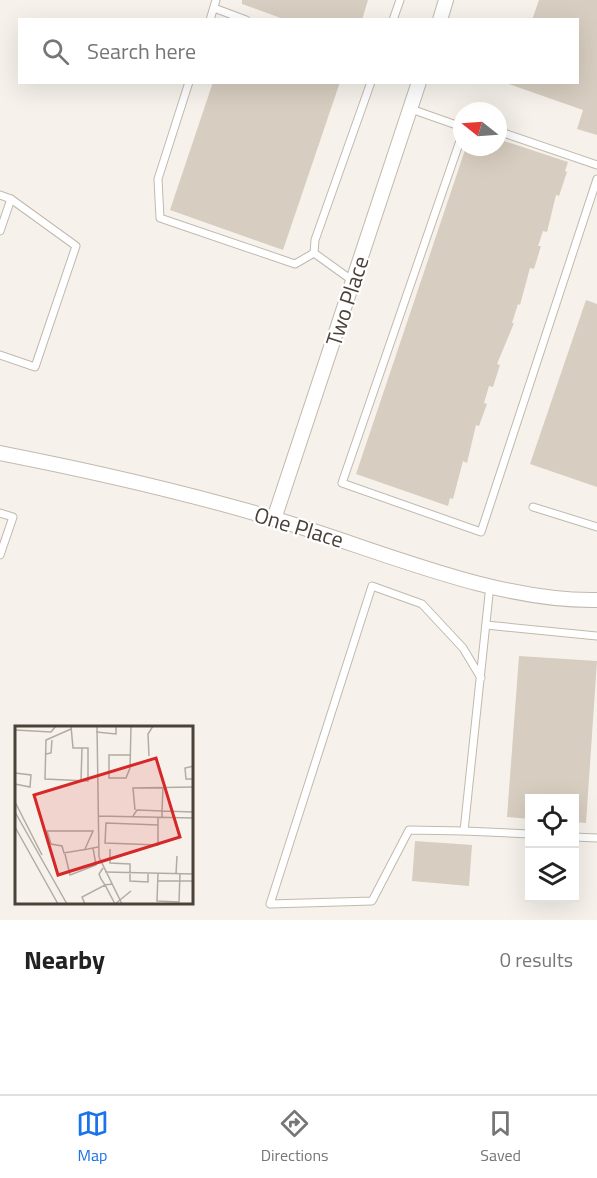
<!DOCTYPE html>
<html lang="en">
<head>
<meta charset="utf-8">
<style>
	:root { --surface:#fff; --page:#f6f6f6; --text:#222; --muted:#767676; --line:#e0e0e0; --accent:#1a73e8 }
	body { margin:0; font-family:"Titillium Web",sans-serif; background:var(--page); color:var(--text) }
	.controls { position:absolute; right:18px; bottom:18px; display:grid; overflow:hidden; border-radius:0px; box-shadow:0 6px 24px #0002 }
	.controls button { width:54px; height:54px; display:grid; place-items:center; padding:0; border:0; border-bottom:2px solid var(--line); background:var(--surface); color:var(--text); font:30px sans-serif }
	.compass { position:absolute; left:453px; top:102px; width:54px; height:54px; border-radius:50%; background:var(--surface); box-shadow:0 6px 24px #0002; rotate:287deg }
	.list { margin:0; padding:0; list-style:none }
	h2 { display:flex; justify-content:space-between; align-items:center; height:78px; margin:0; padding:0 24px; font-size:26px }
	h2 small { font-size:20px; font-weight:400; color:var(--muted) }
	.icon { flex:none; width:33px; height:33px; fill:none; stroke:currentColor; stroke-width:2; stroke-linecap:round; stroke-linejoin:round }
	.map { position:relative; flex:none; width:597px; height:920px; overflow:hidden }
	.search { position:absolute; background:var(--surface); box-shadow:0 6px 24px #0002; left:18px; right:18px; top:18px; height:66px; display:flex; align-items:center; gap:15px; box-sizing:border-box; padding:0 21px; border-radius:0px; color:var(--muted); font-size:22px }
	.sheet { height:174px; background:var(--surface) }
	nav { display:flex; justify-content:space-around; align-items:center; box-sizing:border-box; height:84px; border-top:2px solid var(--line); background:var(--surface); font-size:16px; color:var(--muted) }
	nav a { display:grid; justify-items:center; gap:3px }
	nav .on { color:var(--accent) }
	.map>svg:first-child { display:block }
</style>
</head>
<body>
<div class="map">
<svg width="597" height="920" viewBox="0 0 597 920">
	<rect width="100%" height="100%" fill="#f6f2eb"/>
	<g fill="#d7cdc0">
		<path d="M 242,0 L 368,0 L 362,20 L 286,20 L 242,4 Z"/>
		<path d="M 539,0 L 597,0 L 597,135 L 577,129 L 583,110 L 506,83 L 578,82 L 578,20 L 532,20 Z"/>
		<path d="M 213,82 L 340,82 L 283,250 L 170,210 Z"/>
		<path d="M 498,139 L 568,162 L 565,171 L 567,172 L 559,196 L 556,195 L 547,232 L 543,231 L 538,246 L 541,246 L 534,269 L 530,268 L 520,305 L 518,304 L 512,323 L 514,323 L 497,364 L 500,365 L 493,387 L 489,386 L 484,403 L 487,404 L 479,426 L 476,425 L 467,463 L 463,461 L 453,499 L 450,498 L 448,506 L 356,474 L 466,147 L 498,147 Z"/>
		<path d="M 586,300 L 597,304 L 597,487 L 530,464 Z"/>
		<path d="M 519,656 L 597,661 L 586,823 L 574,822 L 574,798 L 530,798 L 530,819 L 507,817 Z"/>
		<path d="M 415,841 L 472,845 L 469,886 L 412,881 Z"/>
	</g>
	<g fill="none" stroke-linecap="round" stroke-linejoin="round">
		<g stroke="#c1b9ad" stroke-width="9">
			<g id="service">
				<path d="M 214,8 L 246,20"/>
				<path d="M 210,20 L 216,0"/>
				<path d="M 393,20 L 400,0"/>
				<path d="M 189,82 L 158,179 L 160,218 L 295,264 L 314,253"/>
				<path d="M 411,109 L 462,127"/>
				<path d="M 498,131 L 597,165"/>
				<path d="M 462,135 L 342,483 L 481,532 L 597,179"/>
				<path d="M 0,195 L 11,199 L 76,246 L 35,367 L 0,355"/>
				<path d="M 0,231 L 11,199"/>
				<path d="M 353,281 L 314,253 L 315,240 L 371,82"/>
				<path d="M 533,507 L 597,527"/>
				<path d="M 0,513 L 13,517 L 0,555"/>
				<path d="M 486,625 L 597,636"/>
				<path d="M 481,678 L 463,648 L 422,604 L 372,586 L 270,904 L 372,901 L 409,830 L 464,831 L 490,585"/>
				<path d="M 464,831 L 530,834"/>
				<path d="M 574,837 L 597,838"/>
			</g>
		</g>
		<g stroke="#c1b9ad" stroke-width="16">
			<g id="minor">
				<path d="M 440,20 L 446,0"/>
				<path d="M 0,453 C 92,471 185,492 275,519 C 375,548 493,602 597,600"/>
				<path d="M 274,519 L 419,82"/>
			</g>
		</g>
		<use href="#service" stroke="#fff" stroke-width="7"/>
		<use href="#minor" stroke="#fff" stroke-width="14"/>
	</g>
	<g text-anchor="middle" stroke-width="4.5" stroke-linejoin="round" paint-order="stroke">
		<g font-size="22" fill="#4a4238" stroke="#fff">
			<text transform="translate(347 301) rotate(-72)" y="8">Two Place</text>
			<text transform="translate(299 527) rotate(17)" y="8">One Place</text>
		</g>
	</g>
	<g transform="translate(15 726)">
		<rect width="178" height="178" fill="#f6f2eb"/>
		<path fill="none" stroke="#b1aca3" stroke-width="1.5" d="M 82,0 L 84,131 L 107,178M 56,3 L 31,14 L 30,53 L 73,55 L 73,22 L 58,22 L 56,0M 0,4 L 36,6 L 41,0M 81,6 L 101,8 L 101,0M 31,28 L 36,27 L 37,14M 115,29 L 94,29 L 94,52 L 111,52 L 115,42 L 116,0M 134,30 L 133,8 L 138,0M 179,40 L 170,42 L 171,53 L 179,53M 0,47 L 16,49 L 15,61 L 0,58M 66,55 L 67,22M 0,76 L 27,129M 120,84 L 118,62 L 179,61M 0,86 L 52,178M 83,90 L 179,92M 118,90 L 122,84 L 147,85 L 148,61M 147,91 L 147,85 L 179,86M 143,99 L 143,119 L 90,117 L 91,97 L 143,99 L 143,91M 0,101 L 43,178M 70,123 L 78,105 L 32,105 L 36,118 L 47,120 L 49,127 L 73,123 L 83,121M 95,123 L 95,137 L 115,138 L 115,155 L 133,156 L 133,148M 50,128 L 55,149 L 81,139 L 78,122M 88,142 L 84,148 L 86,153 L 90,159 L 97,158M 90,146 L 179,148M 143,147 L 142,175 L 164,176 L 165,148M 161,148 L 162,130M 143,155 L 177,155M 70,178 L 67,171 L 90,159 L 100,178M 100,178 L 116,165"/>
		<path fill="#d62828" fill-opacity="0.15" stroke="#d62828" stroke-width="3" d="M 141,32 L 165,111 L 43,149 L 19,69 Z"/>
		<rect width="178" height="178" fill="none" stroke="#4a4238" stroke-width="3"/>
	</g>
</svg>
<div class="controls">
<button><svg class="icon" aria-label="locate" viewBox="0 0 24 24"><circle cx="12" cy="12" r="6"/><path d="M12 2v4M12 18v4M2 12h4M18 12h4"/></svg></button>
<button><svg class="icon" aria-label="layers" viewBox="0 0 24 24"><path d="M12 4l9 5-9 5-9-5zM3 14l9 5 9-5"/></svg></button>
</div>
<svg class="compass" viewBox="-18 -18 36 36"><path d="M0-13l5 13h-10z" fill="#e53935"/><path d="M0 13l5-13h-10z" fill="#767676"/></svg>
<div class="search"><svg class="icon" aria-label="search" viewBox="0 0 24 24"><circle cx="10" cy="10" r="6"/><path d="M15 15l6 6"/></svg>Search here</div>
</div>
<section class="sheet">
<h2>Nearby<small>0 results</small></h2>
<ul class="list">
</ul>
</section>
<nav>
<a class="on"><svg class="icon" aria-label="map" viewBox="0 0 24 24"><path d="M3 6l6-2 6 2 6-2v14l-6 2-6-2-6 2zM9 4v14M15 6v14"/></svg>Map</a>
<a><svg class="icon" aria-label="directions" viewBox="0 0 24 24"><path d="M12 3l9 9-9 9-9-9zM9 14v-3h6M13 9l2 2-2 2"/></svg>Directions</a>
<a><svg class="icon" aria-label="saved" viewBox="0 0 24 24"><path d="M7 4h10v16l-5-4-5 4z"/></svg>Saved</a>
</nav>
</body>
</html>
